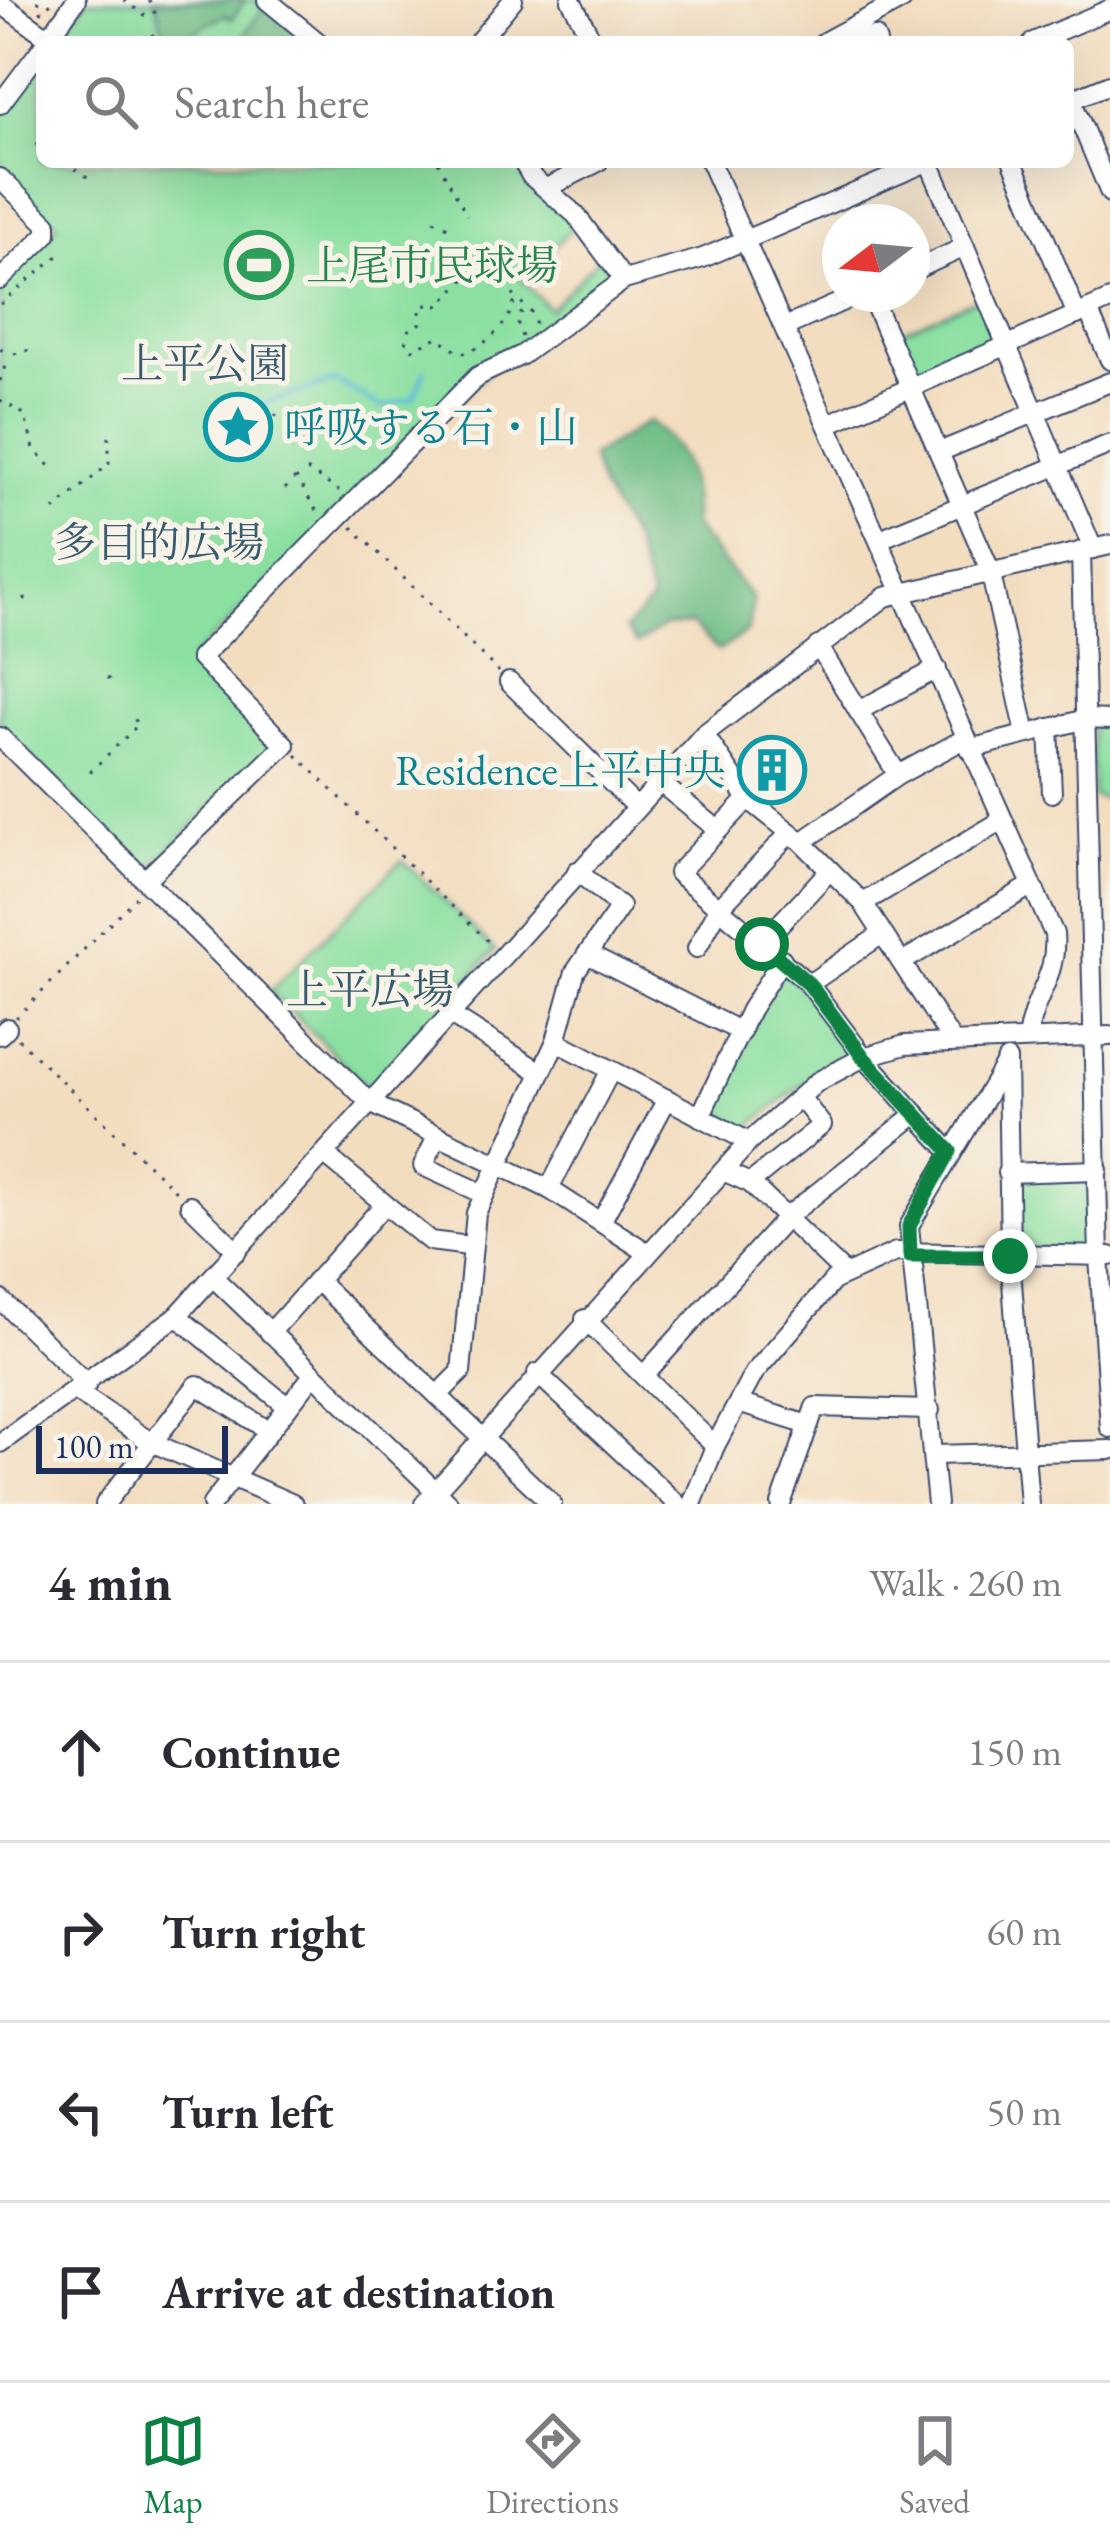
<!DOCTYPE html>
<html lang="en">
<head>
<meta charset="utf-8">
<style>
	:root { --surface:#fff; --page:#f2f2f3; --text:#2b2b33; --muted:#7c7c81; --line:#e1e1e2; --accent:#0b8043 }
	body { margin:0; font-family:"EB Garamond","Noto Serif JP",serif; background:var(--page); color:var(--text) }
	.compass { position:absolute; left:822px; top:204px; width:108px; height:108px; border-radius:50%; background:var(--surface); box-shadow:0 12px 48px #0002; rotate:254deg }
	.scale { position:absolute; left:36px; bottom:30px; width:192px; box-sizing:border-box; padding-left:12px; border:6px solid #1b2f5e; border-top:0; font-size:33px; line-height:42px; white-space:nowrap; color:#1b2f5e; -webkit-text-stroke:9px #f7f3e8; paint-order:stroke }
	.stop { position:absolute; width:36px; height:36px; margin:-27px; border:9px solid #0b8043; border-radius:50%; background:#fff }
	.stop.end { background:#0b8043; border-color:#fff; box-shadow:0 3px 12px #0008 }
	.list { margin:0; padding:0; list-style:none }
	h2 { display:flex; justify-content:space-between; align-items:center; height:156px; margin:0; padding:0 48px; font-size:51px }
	h2 small { font-size:39px; font-weight:400; color:var(--muted) }
	.list li { display:grid; grid-template-columns:78px 1fr auto; gap:36px; align-items:center; box-sizing:border-box; height:180px; padding:0 48px; border-top:3px solid var(--line) }
	.list b { display:block; font-size:45px; white-space:nowrap }
	.list em { font-size:39px; font-style:normal; color:var(--muted) }
	.icon { flex:none; width:66px; height:66px; fill:none; stroke:currentColor; stroke-width:2; stroke-linecap:round; stroke-linejoin:round }
	.map { position:relative; flex:none; width:1110px; height:1504px; overflow:hidden }
	.search { position:absolute; background:var(--surface); box-shadow:0 12px 48px #0002; left:36px; right:36px; top:36px; height:132px; display:flex; align-items:center; gap:30px; box-sizing:border-box; padding:0 42px; border-radius:18px; color:var(--muted); font-size:45px }
	.sheet { height:876px; background:var(--surface) }
	nav { display:flex; justify-content:space-around; align-items:center; box-sizing:border-box; height:168px; border-top:3px solid var(--line); background:var(--surface); font-size:33px; color:var(--muted) }
	nav a { display:grid; justify-items:center; gap:6px }
	nav .on { color:var(--accent) }
	.map>svg:first-child { display:block }
</style>
</head>
<body>
<div class="map">
<svg width="1110" height="1504" viewBox="0 0 1110 1504">
	<rect width="100%" height="100%" fill="#f7f3e8"/>
	<filter id="ink" filterUnits="userSpaceOnUse"><feTurbulence type="fractalNoise" baseFrequency=".00833" numOctaves="2"/><feDisplacementMap in="SourceGraphic" scale="24" xChannelSelector="R" yChannelSelector="G"/><feConvolveMatrix kernelMatrix="1 2 1 2 8 2 1 2 1" color-interpolation-filters="sRGB"/></filter>
	<filter id="wash" filterUnits="userSpaceOnUse"><feTurbulence type="fractalNoise" baseFrequency=".004" numOctaves="4" result="noise"/><feDisplacementMap in="SourceGraphic" scale="48" xChannelSelector="R" yChannelSelector="G"/><feGaussianBlur stdDeviation="2.7" result="paint"/><feColorMatrix in="noise" values="0 0 0 0 0 0 0 0 0 0 0 0 0 0 0 0 0 1.4 0 .05"/><feComposite in="paint" operator="in"/></filter>
	<g filter="url(#wash)">
		<rect width="100%" height="100%" fill="#f3ddbf"/>
		<g fill="#8be0a1" stroke="#538880" stroke-width="3">
			<path d="M 87,0 L 255,0 L 309,42 L 55,42 Z"/>
			<path d="M 42,59 L 42,162 L 517,162 L 577,223 L 521,280 L 550,309 L 600,257 L 613,274 L 612,281 L 500,360 L 192,658 L 272,739 L 274,747 L 151,867 L 142,868 L 0,726 L 0,286 L 58,225 L 0,168 L 0,114 Z"/>
			<path d="M 981,297 L 997,342 L 911,374 L 895,334 Z"/>
			<path d="M 1110,724 L 1110,801 L 1093,797 L 1092,727 Z"/>
			<path d="M 402,860 L 495,950 L 374,1085 L 366,1085 L 270,991 Z"/>
			<path d="M 787,969 L 852,1048 L 850,1054 L 824,1066 L 747,1129 L 712,1107 L 780,971 Z"/>
			<path d="M 1088,1173 L 1092,1249 L 1024,1250 L 1018,1243 L 1016,1180 Z"/>
		</g>
		<g fill="#70be87" stroke="#467672" stroke-width="3">
			<path d="M 155,0 L 245,0 L 232,19 L 225,15 L 175,42 L 162,27 Z"/>
			<path d="M 264,7 L 309,42 L 252,42 L 245,34 Z"/>
			<path d="M 649,421 C 686,449 694,480 693,526 L 753,599 L 748,631 L 718,651 L 691,624 L 664,626 L 637,644 L 625,629 L 652,601 L 632,539 L 602,490 L 591,457 Z"/>
		</g>
		<g fill="none" stroke-linecap="round" stroke-linejoin="round">
			<path stroke="#59b9d8" stroke-width="4.5" d="M 259,405 L 335,381 L 382,407 L 414,398 L 425,370"/>
		</g>
	</g>
	<g filter="url(#ink)">
		<g fill="none" stroke-linecap="round" stroke-linejoin="round">
			<g stroke="#3b496d" stroke-width="22">
				<g id="minor">
					<path d="M 267,0 L 318,42"/>
					<path d="M 571,0 L 593,42"/>
					<path d="M 0,3 L 49,38"/>
					<path d="M 836,38 L 875,37 L 877,42"/>
					<path d="M 46,42 L 76,0"/>
					<path d="M 478,42 L 513,0"/>
					<path d="M 824,42 L 902,0"/>
					<path d="M 1033,42 L 1110,9"/>
					<path d="M 1071,99 L 1110,193"/>
					<path d="M 1068,101 L 1110,84"/>
					<path d="M 0,104 L 42,48"/>
					<path d="M 523,162 L 531,176 L 576,215 L 624,280"/>
					<path d="M 710,162 L 1054,934 C 1058,977 1033,995 1027,1039"/>
					<path d="M 929,162 L 1093,549"/>
					<path d="M 1013,162 L 1077,315"/>
					<path d="M 0,178 L 47,224 L 47,234 L 0,280"/>
					<path d="M 549,187 L 598,162"/>
					<path d="M 912,271 L 965,247"/>
					<path d="M 870,294 L 990,570 L 1026,734"/>
					<path d="M 1088,310 L 1110,360"/>
					<path d="M 785,327 L 859,294"/>
					<path d="M 828,424 L 1110,300"/>
					<path d="M 939,452 L 1110,382"/>
					<path d="M 880,539 L 1110,444"/>
					<path d="M 1081,551 L 1099,1257 L 1110,1428"/>
					<path d="M 818,646 L 898,775"/>
					<path d="M 509,682 L 634,805"/>
					<path d="M 858,711 L 937,669"/>
					<path d="M 1049,728 L 1052,793"/>
					<path d="M 704,734 L 748,799 L 802,842 L 863,903 L 952,1041"/>
					<path d="M 0,737 L 370,1103 L 549,1189 L 648,1253"/>
					<path d="M 970,749 L 1086,719 L 1110,720"/>
					<path d="M 657,780 L 718,830"/>
					<path d="M 748,799 L 678,873 L 809,984 L 864,1057 L 950,1151"/>
					<path d="M 802,842 L 898,775 L 966,738"/>
					<path d="M 145,880 L 285,745 L 200,658 L 478,376 L 522,355 L 624,280 L 703,258 L 927,162"/>
					<path d="M 863,903 L 1001,821"/>
					<path d="M 762,943 L 830,870"/>
					<path d="M 697,948 L 719,908 L 790,833"/>
					<path d="M 587,954 L 741,1032"/>
					<path d="M 902,962 L 1029,887"/>
					<path d="M 809,984 L 882,934"/>
					<path d="M 449,1014 L 540,1072"/>
					<path d="M 0,1035 L 7,1028"/>
					<path d="M 556,1041 L 749,1142"/>
					<path d="M 1007,1060 L 1010,1256 L 1029,1504"/>
					<path d="M 700,1117 L 750,1010 L 782,959"/>
					<path d="M 437,1137 L 423,1166 L 484,1194"/>
					<path d="M 324,1154 L 430,1241 L 469,1246"/>
					<path d="M 723,1171 L 750,1183 L 845,1274"/>
					<path d="M 1007,1173 L 1098,1170"/>
					<path d="M 750,1183 L 822,1125 L 800,1097"/>
					<path d="M 549,1189 L 611,1070"/>
					<path d="M 190,1205 L 237,1251"/>
					<path d="M 601,1222 L 667,1099"/>
					<path d="M 213,1277 L 449,1504"/>
					<path d="M 316,1280 L 552,1504"/>
					<path d="M 0,1299 L 87,1384"/>
					<path d="M 177,1316 L 288,1407"/>
					<path d="M 585,1319 L 715,1446"/>
					<path d="M 270,1333 L 383,1206"/>
					<path d="M 537,1373 L 677,1504"/>
					<path d="M 644,1375 L 788,1216 L 916,1114"/>
					<path d="M 77,1392 L 149,1441 L 293,1504"/>
					<path d="M 439,1394 L 461,1372 L 476,1213 L 556,1041 L 575,972 L 620,907 L 577,871"/>
					<path d="M 738,1403 L 808,1425"/>
					<path d="M 0,1443 L 177,1316 L 704,734 L 885,597 L 1110,545"/>
					<path d="M 935,1455 L 1110,1450"/>
					<path d="M 105,1504 L 197,1385 L 269,1431"/>
					<path d="M 212,1504 L 313,1375"/>
					<path d="M 424,1504 L 749,1142 L 817,1082 L 864,1057 L 905,1045 L 1110,1036"/>
					<path d="M 692,1504 L 715,1446 L 754,1373 L 834,1280 L 896,1252 L 1110,1256"/>
					<path d="M 781,1504 L 815,1407 L 930,1410"/>
					<path d="M 937,1504 L 909,1226 L 1007,1061"/>
				</g>
			</g>
			<g stroke="#3b496d" stroke-width="3" stroke-dasharray="3 9" stroke-linecap="butt">
				<path d="M 39,0 L 37,8 L 42,12 L 54,0"/>
				<path d="M 124,0 L 145,16"/>
				<path d="M 149,0 L 159,22"/>
				<path d="M 141,42 L 156,33"/>
				<path d="M 36,146 L 42,140"/>
				<path d="M 65,162 L 92,180"/>
				<path d="M 438,162 L 467,215"/>
				<path d="M 434,220 L 452,229"/>
				<path d="M 504,286 L 533,314 L 536,327"/>
				<path d="M 0,304 L 59,255"/>
				<path d="M 425,305 L 438,306 L 472,272"/>
				<path d="M 420,311 L 421,323 L 408,331 L 406,345 L 413,349 L 438,337 L 460,354 C 483,349 512,323 515,298"/>
				<path d="M 522,337 L 517,321 L 524,308"/>
				<path d="M 0,349 L 5,352"/>
				<path d="M 14,354 L 37,348"/>
				<path d="M 0,381 L 7,360"/>
				<path d="M 0,400 L 24,414 L 34,449 L 55,471"/>
				<path d="M 252,415 L 267,411 L 286,420"/>
				<path d="M 307,470 L 339,491"/>
				<path d="M 296,477 L 319,515"/>
				<path d="M 285,489 L 296,477"/>
				<path d="M 54,510 L 109,464 L 109,429"/>
				<path d="M 352,527 L 499,672"/>
				<path d="M 24,600 L 32,593"/>
				<path d="M 107,680 L 114,673"/>
				<path d="M 296,755 L 492,945"/>
				<path d="M 90,772 L 139,724 L 133,718"/>
				<path d="M 16,1018 L 136,897"/>
				<path d="M 18,1039 L 180,1195"/>
			</g>
			<use href="#minor" stroke="#fff" stroke-width="18"/>
		</g>
	</g>
	<g fill="none" stroke-linecap="round" stroke-linejoin="round" filter="url(#ink)">
		<path stroke="#0b8043" stroke-width="15" d="M 762,944 L 809,984 L 864,1058 L 950,1151 L 909,1226 L 910,1256 L 1010,1256"/>
	</g>
	<defs>
		<g id="stadium-ring" transform="scale(3.45)"><circle r="9.5" fill="#f7f3e8" stroke="#2e9e5b" stroke-width="1.5"/><path d="M0-5a6.5 5 0 1 0 0 10a6.5 5 0 1 0 0-10ZM-3.5-1.8h7v3.6h-7Z" fill="#2e9e5b"/></g>
		<g id="sight-ring" transform="scale(3.45)"><circle r="9.5" fill="#f7f3e8" stroke="#0f9aa8" stroke-width="1.5"/><path d="M0-6L1.8-2.2L6-1.7L2.9 1.2L3.7 5.4L0 3.3L-3.7 5.4L-2.9 1.2L-6-1.7L-1.8-2.2Z" fill="#0f9aa8"/></g>
		<g id="building-ring" transform="scale(3.45)"><circle r="9.5" fill="#f7f3e8" stroke="#0f9aa8" stroke-width="1.5"/><path d="M-4-6H4V6H1V3H-1V6H-4ZM-2.5-4.3h1.7v1.8h-1.7ZM.8-4.3h1.7v1.8H.8ZM-2.5-1h1.7V.8h-1.7ZM.8-1h1.7V.8H.8Z" fill="#0f9aa8"/></g>
	</defs>
	<g fill-rule="evenodd">
		<use href="#stadium-ring" x="259" y="265"/>
		<use href="#sight-ring" x="238" y="427"/>
		<use href="#building-ring" x="772" y="770"/>
	</g>
	<g text-anchor="middle" stroke-width="10" stroke-linejoin="round" paint-order="stroke">
		<g font-size="42" fill="#27864d" stroke="#f7f3e8" text-anchor="start">
			<text x="306" y="280">上尾市民球場</text>
		</g>
		<g font-size="42" fill="#375b6f" stroke="#f7f3e8">
			<text x="205" y="378">上平公園</text>
			<text x="159" y="557">多目的広場</text>
			<text x="370" y="1004">上平広場</text>
		</g>
		<g font-size="42" fill="#0d838f" stroke="#f7f3e8" text-anchor="start">
			<text x="284" y="442">呼吸する石・山</text>
			<text x="726" y="785" text-anchor="end">Residence上平中央</text>
		</g>
	</g>
</svg>
<svg class="compass" viewBox="-18 -18 36 36"><path d="M0-13l5 13h-10z" fill="#e53935"/><path d="M0 13l5-13h-10z" fill="#7c7c81"/></svg>
<div class="scale">100 m</div>
<div class="stop" style="left:762px;top:944px"></div>
<div class="stop end" style="left:1010px;top:1256px"></div>
<div class="search"><svg class="icon" aria-label="search" viewBox="0 0 24 24"><circle cx="10" cy="10" r="6"/><path d="M15 15l6 6"/></svg>Search here</div>
</div>
<section class="sheet">
<h2>4 min<small>Walk · 260 m</small></h2>
<ul class="list">
<li><svg class="icon" aria-label="ahead" viewBox="0 0 24 24"><path d="M12 20V5M6 11l6-6 6 6"/></svg><div><b>Continue</b></div><em>150 m</em></li>
<li><svg class="icon" aria-label="right" viewBox="0 0 24 24"><path d="M7 20v-9h11M14 6l5 5-5 5"/></svg><div><b>Turn right</b></div><em>60 m</em></li>
<li><svg class="icon" aria-label="left" viewBox="0 0 24 24"><path d="M17 20v-9H6M10 6l-5 5 5 5"/></svg><div><b>Turn left</b></div><em>50 m</em></li>
<li><svg class="icon" aria-label="arrive" viewBox="0 0 24 24"><path d="M6 21V4h12l-3 4 3 4H6"/></svg><div><b>Arrive at destination</b></div></li>
</ul>
</section>
<nav>
<a class="on"><svg class="icon" aria-label="map" viewBox="0 0 24 24"><path d="M3 6l6-2 6 2 6-2v14l-6 2-6-2-6 2zM9 4v14M15 6v14"/></svg>Map</a>
<a><svg class="icon" aria-label="directions" viewBox="0 0 24 24"><path d="M12 3l9 9-9 9-9-9zM9 14v-3h6M13 9l2 2-2 2"/></svg>Directions</a>
<a><svg class="icon" aria-label="saved" viewBox="0 0 24 24"><path d="M7 4h10v16l-5-4-5 4z"/></svg>Saved</a>
</nav>
</body>
</html>
